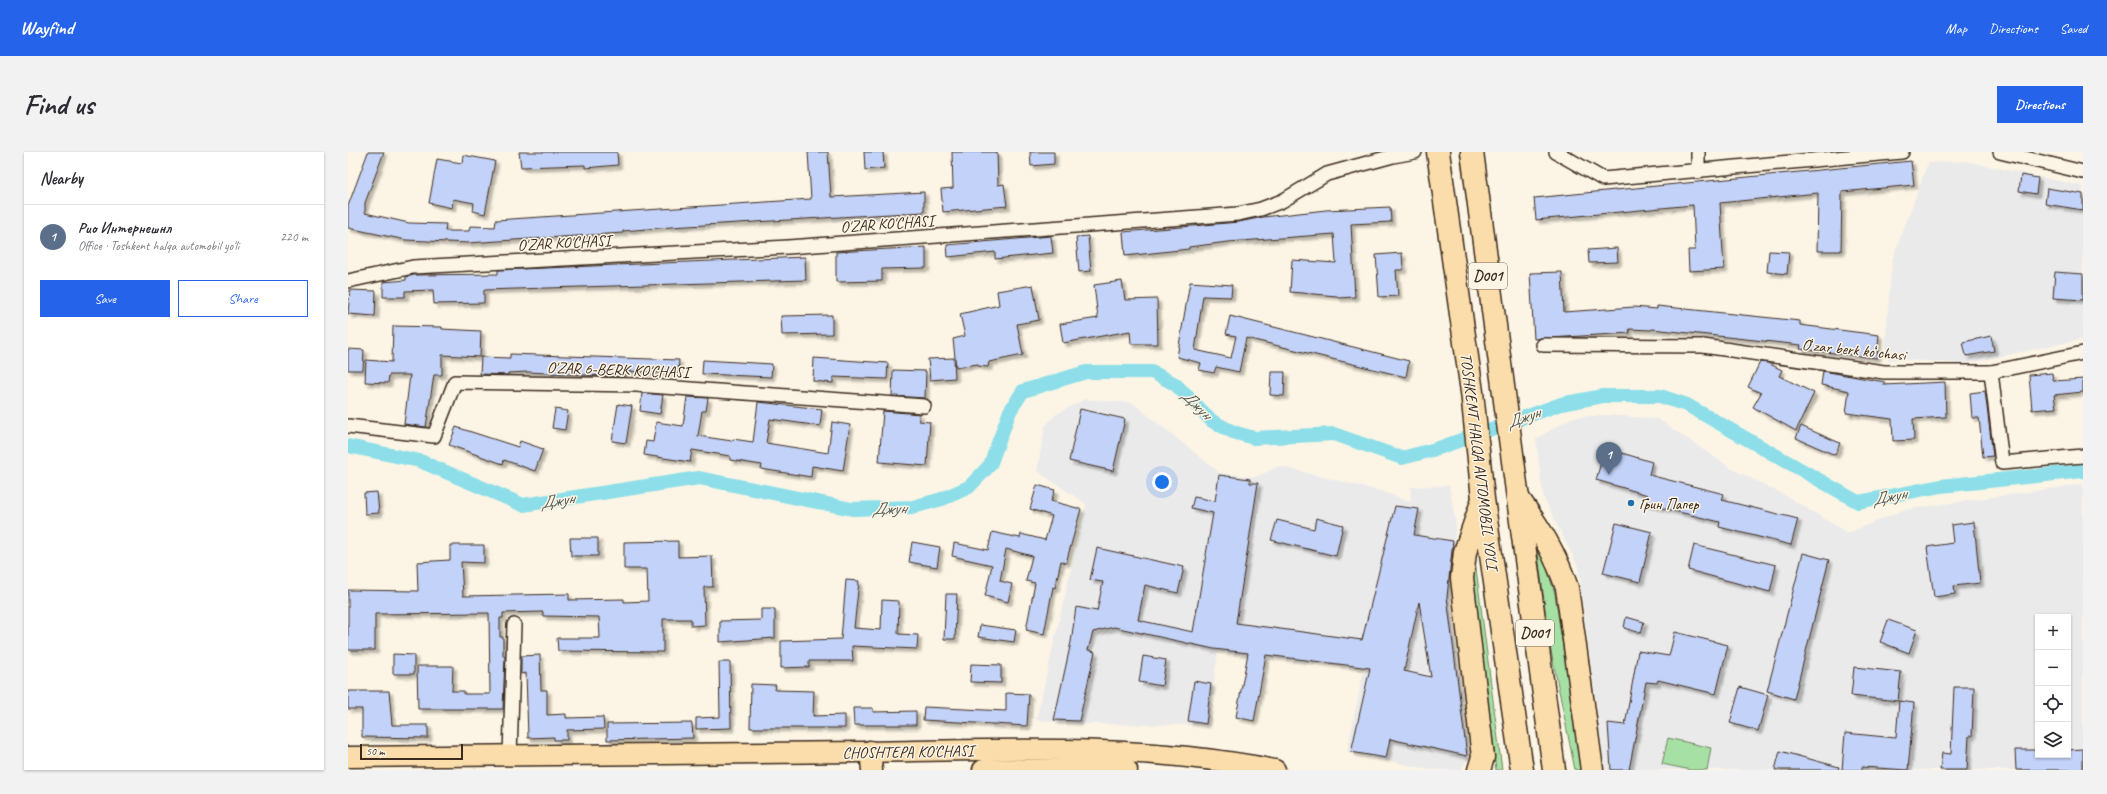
<!DOCTYPE html>
<html lang="en">
<head>
<meta charset="utf-8">
<style>
	:root { --surface:#fff; --page:#f2f2f3; --text:#2b2b33; --muted:#7c7c81; --line:#e1e1e2; --accent:#2563eb }
	body { margin:0; font-family:Caveat,sans-serif; background:var(--page); color:var(--text) }
	.controls { position:absolute; right:12px; bottom:12px; display:grid; overflow:hidden; border-radius:0px; box-shadow:0 1px 3px #0004 }
	.controls button { width:36px; height:36px; display:grid; place-items:center; padding:0; border:0; border-bottom:1px solid var(--line); background:var(--surface); color:var(--text); font:20px sans-serif }
	.scale { position:absolute; left:12px; bottom:10px; width:103px; box-sizing:border-box; padding-left:4px; border:2px solid #3b2a1e; border-top:0; font-size:11px; line-height:14px; white-space:nowrap; color:#3b2a1e; -webkit-text-stroke:3px #fcf5e5; paint-order:stroke }
	.you { position:absolute; left:814px; top:330px; width:14px; height:14px; margin:-10px; border:3px solid #fff; border-radius:50%; background:#1a73e8; box-shadow:0 0 0 6px #1a73e833 }
	.badge { display:grid; place-items:center; width:26px; height:26px; border-radius:50%; background:var(--accent); color:#fff; font-size:13px; font-weight:700 }
	.pin { position:absolute; translate:-50% -33px; filter:drop-shadow(0 1px 2px #0008) }
	.pin::after { content:''; position:absolute; top:21px; width:14px; height:12px; background:inherit; clip-path:polygon(0 0,100% 0,50% 100%) }
	.list { margin:0; padding:0; list-style:none }
	h2 { display:flex; justify-content:space-between; align-items:center; height:52px; margin:0; padding:0 16px; font-size:17px }
	h2 small { font-size:13px; font-weight:400; color:var(--muted) }
	.list li { display:grid; grid-template-columns:26px 1fr auto; gap:12px; align-items:center; box-sizing:border-box; height:64px; padding:0 16px; border-top:1px solid var(--line) }
	.list b { display:block; font-size:15px; white-space:nowrap }
	.list p { margin:0; font-size:13px; white-space:nowrap; color:var(--muted) }
	.list em { font-size:13px; font-style:normal; color:var(--muted) }
	.actions { display:flex; gap:8px; padding:12px 16px }
	.actions a { flex:1; padding:9px 0; border:1px solid var(--accent); border-radius:0px; text-align:center; font-size:14px; color:var(--accent) }
	.actions .main { background:var(--accent); color:#fff }
	.icon { flex:none; width:22px; height:22px; fill:none; stroke:currentColor; stroke-width:2; stroke-linecap:round; stroke-linejoin:round }
	.map { position:relative; flex:none; width:1735px; height:618px; overflow:hidden; border-radius:0px }
	header { display:flex; align-items:center; gap:24px; box-sizing:border-box; height:56px; padding:0 20px; background:var(--accent); color:#fff }
	header strong { font-size:19px }
	nav { display:flex; gap:22px; margin-inline-start:auto; font-size:14px }
	.intro { display:flex; align-items:center; justify-content:space-between; box-sizing:border-box; height:96px; padding:0 24px }
	h1 { margin:0; font-size:28px }
	.button { padding:10px 18px; border-radius:0px; background:var(--accent); color:#fff; font-size:14px; font-weight:700 }
	main { display:flex; gap:24px; padding:0 24px }
	aside { flex:1; background:var(--surface); border-radius:0px; box-shadow:0 1px 3px #0004 }
	.map>svg:first-child { display:block }
</style>
</head>
<body>
<header>
<strong>Wayfind</strong>
<nav><a>Map</a><a>Directions</a><a>Saved</a></nav>
</header>
<div class="intro"><h1>Find us</h1><a class="button">Directions</a></div>
<main>
<aside>
<h2>Nearby<small></small></h2>
<ul class="list">
<li><span class="badge" style="background:#5c6f8a">1</span><div><b>Рио Интернешнл</b><p>Office · Toshkent halqa avtomobil yo'li</p></div><em>220 m</em></li>
</ul>
<div class="actions"><a class="main">Save</a><a>Share</a></div>
</aside>
<div class="map">
<svg width="1735" height="618" viewBox="0 0 1735 618">
	<defs>
		<filter id="shadow"><feDropShadow dx="3.5" dy="3.5" stdDeviation="1" flood-color="#0004"/></filter>
	</defs>
	<rect width="100%" height="100%" fill="#fcf5e5"/>
	<filter id="ink" filterUnits="userSpaceOnUse"><feTurbulence type="fractalNoise" baseFrequency=".025" numOctaves="2"/><feDisplacementMap in="SourceGraphic" scale="8" xChannelSelector="R" yChannelSelector="G"/><feConvolveMatrix kernelMatrix="1 2 1 2 8 2 1 2 1" color-interpolation-filters="sRGB"/></filter>
	<g filter="url(#ink)">
		<g fill="#ebeaeb" fill-rule="evenodd">
			<path d="M 1617,9 L 1735,34 L 1735,187 L 1616,212 L 1551,207 L 1540,208 L 1537,194 L 1544,108 L 1580,11 Z"/>
			<path d="M 737,247 L 785,251 L 872,321 L 908,325 L 931,314 L 1036,340 L 1062,350 L 1063,335 L 1101,333 L 1108,372 L 1101,446 L 1121,604 L 1113,618 L 1082,618 L 999,600 L 1016,516 L 870,500 L 860,573 L 732,572 L 688,568 L 738,352 L 689,319 L 697,274 L 707,263 Z"/>
			<path d="M 1263,263 L 1310,267 L 1384,317 L 1435,342 L 1500,381 L 1555,358 L 1735,332 L 1735,618 L 1257,618 L 1230,415 L 1195,344 L 1188,287 L 1225,265 ZM 1690,465 L 1720,465 L 1720,603 L 1690,603 Z"/>
		</g>
		<g fill="#a7e0a4" stroke="#718561">
			<path d="M 1189,393 L 1199,417 L 1207,442 L 1233,618 L 1227,618 L 1201,489 Z"/>
			<path d="M 1126,401 L 1154,618 L 1148,618 L 1123,426 Z"/>
			<path d="M 1320,586 L 1363,596 L 1359,618 L 1343,618 L 1314,612 Z"/>
		</g>
		<g fill="none" stroke-linecap="round" stroke-linejoin="round">
			<path stroke="#8ddee8" stroke-width="14" d="M 0,294 L 72,309 L 175,353 L 351,326 L 504,357 L 565,355 L 594,347 L 621,335 L 642,313 L 662,259 L 675,239 L 738,220 L 804,220 L 827,232 L 864,269 L 885,280 L 906,286 L 986,282 L 1054,306 L 1088,297 L 1213,252 L 1255,244 L 1312,244 L 1339,253 L 1510,350 L 1593,334 L 1735,319"/>
		</g>
		<g fill="#c3d2f8" stroke="#3b2a1e" fill-rule="evenodd" filter="url(#shadow)">
			<path d="M 20,0 L 36,0 L 17,51 L 17,61 L 61,71 L 98,72 L 97,79 L 121,79 L 122,74 L 147,75 L 148,68 L 463,47 L 460,0 L 480,0 L 483,45 L 576,40 L 576,60 L 323,75 L 275,79 L 275,81 L 120,91 L 58,88 L 0,76 L 0,54 Z"/>
			<path d="M 171,0 L 269,0 L 270,13 L 237,16 L 237,13 L 173,15 Z"/>
			<path d="M 516,0 L 535,0 L 536,16 L 517,18 Z"/>
			<path d="M 604,0 L 649,0 L 650,33 L 656,32 L 659,54 L 595,60 L 593,37 L 605,36 Z"/>
			<path d="M 682,0 L 706,0 L 706,12 L 683,14 Z"/>
			<path d="M 115,3 L 147,9 L 137,62 L 125,59 L 126,51 L 105,47 L 104,56 L 81,51 L 89,7 L 114,11 Z"/>
			<path d="M 1563,9 L 1566,33 L 1494,40 L 1493,99 L 1469,99 L 1470,41 L 1372,51 L 1376,117 L 1341,119 L 1340,98 L 1347,98 L 1345,53 L 1188,68 L 1186,46 Z"/>
			<path d="M 1673,23 L 1690,26 L 1688,42 L 1671,39 Z"/>
			<path d="M 1699,36 L 1735,42 L 1735,58 L 1697,52 Z"/>
			<path d="M 1042,55 L 1043,70 L 1003,72 L 1007,145 L 990,146 L 989,144 L 942,140 L 944,108 L 988,111 L 986,82 L 880,90 L 841,95 L 841,97 L 777,104 L 775,80 L 891,70 L 915,65 L 978,58 Z"/>
			<path d="M 703,84 L 705,101 L 647,107 L 647,100 L 600,105 L 599,93 Z"/>
			<path d="M 740,84 L 743,119 L 731,120 L 728,85 Z"/>
			<path d="M 578,95 L 578,116 L 534,117 L 534,129 L 488,130 L 488,100 Z"/>
			<path d="M 1269,96 L 1270,110 L 1241,111 L 1240,98 Z"/>
			<path d="M 1421,99 L 1441,100 L 1439,122 L 1419,120 Z"/>
			<path d="M 1054,101 L 1055,118 L 1048,118 L 1050,144 L 1031,145 L 1028,103 Z"/>
			<path d="M 457,105 L 458,128 L 136,138 L 136,151 L 86,152 L 85,138 L 57,139 L 57,145 L 35,145 L 35,130 L 58,128 L 58,125 L 66,123 L 150,122 L 150,118 Z"/>
			<path d="M 1214,120 L 1216,160 L 1286,155 L 1309,157 L 1309,154 L 1452,169 L 1452,173 L 1531,183 L 1529,206 L 1452,197 L 1453,193 L 1304,177 L 1303,178 L 1281,177 L 1282,181 L 1186,187 L 1182,121 Z"/>
			<path d="M 1707,120 L 1735,122 L 1735,148 L 1705,146 Z"/>
			<path d="M 774,129 L 777,148 L 809,147 L 810,192 L 783,192 L 782,179 L 715,191 L 712,172 L 750,166 L 746,133 Z"/>
			<path d="M 842,130 L 884,133 L 883,145 L 855,144 L 847,198 L 883,206 L 888,184 L 878,182 L 882,164 L 1061,209 L 1058,225 L 898,186 L 891,220 L 868,215 L 866,221 L 851,218 L 853,211 L 829,205 Z"/>
			<path d="M 685,133 L 691,168 L 669,172 L 675,203 L 641,210 L 640,215 L 630,214 L 630,212 L 608,215 L 605,187 L 617,184 L 612,162 L 651,153 L 649,139 Z"/>
			<path d="M 2,138 L 28,139 L 27,164 L 0,162 Z"/>
			<path d="M 484,163 L 484,182 L 434,183 L 433,164 Z"/>
			<path d="M 45,174 L 94,175 L 94,177 L 133,179 L 132,205 L 94,203 L 94,223 L 86,223 L 78,275 L 56,272 L 62,223 L 41,223 L 40,231 L 17,230 L 18,208 L 44,210 Z"/>
			<path d="M 1643,184 L 1646,199 L 1618,204 L 1615,190 Z"/>
			<path d="M 0,197 L 16,198 L 15,218 L 0,218 Z"/>
			<path d="M 162,202 L 331,208 L 330,221 L 276,219 L 276,225 L 180,220 L 160,221 L 160,223 L 132,222 L 133,205 L 162,206 Z"/>
			<path d="M 466,206 L 540,211 L 539,227 L 485,225 L 485,231 L 465,229 Z"/>
			<path d="M 606,206 L 607,226 L 582,228 L 580,207 Z"/>
			<path d="M 355,208 L 424,212 L 423,225 L 354,222 Z"/>
			<path d="M 1412,210 L 1420,211 L 1434,218 L 1431,224 L 1466,241 L 1448,279 L 1405,255 L 1413,241 L 1400,235 Z"/>
			<path d="M 545,218 L 578,219 L 577,246 L 544,244 Z"/>
			<path d="M 1475,219 L 1537,230 L 1536,233 L 1597,230 L 1598,265 L 1565,267 L 1566,288 L 1545,289 L 1544,267 L 1498,261 L 1501,239 L 1473,233 Z"/>
			<path d="M 923,220 L 937,220 L 936,244 L 922,243 Z"/>
			<path d="M 1704,221 L 1705,229 L 1735,227 L 1735,240 L 1706,243 L 1708,256 L 1684,258 L 1681,223 Z"/>
			<path d="M 1637,239 L 1645,304 L 1635,305 L 1631,266 L 1624,266 L 1622,241 Z"/>
			<path d="M 294,241 L 315,243 L 312,262 L 292,259 Z"/>
			<path d="M 339,245 L 360,246 L 358,259 L 354,259 L 350,284 L 384,289 L 385,287 L 405,290 L 410,250 L 474,257 L 472,274 L 422,267 L 418,291 L 480,301 L 484,270 L 502,273 L 495,319 L 464,314 L 463,325 L 413,317 L 414,313 L 382,308 L 382,304 L 344,298 L 342,310 L 296,303 L 298,289 L 305,290 L 308,270 L 335,274 Z"/>
			<path d="M 270,252 L 284,254 L 278,291 L 264,289 Z"/>
			<path d="M 207,257 L 220,259 L 217,278 L 204,276 Z"/>
			<path d="M 732,257 L 777,267 L 765,319 L 721,309 Z"/>
			<path d="M 535,259 L 572,262 L 571,269 L 582,270 L 579,314 L 531,310 Z"/>
			<path d="M 1453,274 L 1492,291 L 1487,303 L 1448,286 Z"/>
			<path d="M 108,275 L 170,295 L 172,289 L 195,297 L 187,319 L 156,308 L 155,312 L 101,293 Z"/>
			<path d="M 1257,296 L 1304,310 L 1301,323 L 1376,342 L 1374,348 L 1450,367 L 1443,393 L 1371,375 L 1372,370 L 1298,352 L 1300,343 L 1248,328 Z"/>
			<path d="M 871,323 L 902,327 L 902,331 L 910,331 L 888,471 L 1014,488 L 1047,354 L 1071,357 L 1066,383 L 1105,389 L 1099,445 L 1119,604 L 1042,587 L 1038,606 L 1003,600 L 1022,516 L 918,503 L 906,569 L 888,565 L 900,501 L 866,497 L 766,475 L 745,480 L 740,498 L 747,500 L 731,569 L 706,568 L 723,490 L 728,455 L 749,459 L 755,430 L 742,428 L 749,396 L 836,415 L 830,441 L 797,433 L 790,468 L 845,480 L 865,361 L 843,356 L 846,345 L 867,349 ZM 1071,450 L 1083,525 L 1056,519 Z"/>
			<path d="M 689,333 L 707,338 L 703,349 L 733,357 L 718,411 L 713,409 L 707,436 L 705,435 L 696,482 L 678,478 L 687,431 L 678,429 L 684,404 L 658,397 L 652,429 L 664,432 L 660,450 L 637,444 L 644,413 L 604,404 L 606,391 L 640,398 L 644,380 L 672,386 L 673,382 L 697,388 L 704,364 L 682,357 Z"/>
			<path d="M 29,340 L 31,361 L 17,362 L 16,341 Z"/>
			<path d="M 968,366 L 995,373 L 988,404 L 923,388 L 929,368 L 966,377 Z"/>
			<path d="M 1626,370 L 1632,431 L 1606,434 L 1607,442 L 1586,445 L 1579,395 L 1605,391 L 1603,373 Z"/>
			<path d="M 1268,371 L 1304,380 L 1292,430 L 1255,421 Z"/>
			<path d="M 222,386 L 250,386 L 250,404 L 223,404 Z"/>
			<path d="M 330,389 L 330,405 L 364,404 L 365,435 L 356,435 L 357,473 L 343,474 L 343,467 L 315,467 L 315,500 L 210,499 L 209,486 L 252,486 L 251,465 L 195,464 L 195,460 L 155,461 L 155,466 L 152,466 L 152,485 L 155,485 L 155,504 L 157,504 L 155,557 L 70,557 L 69,514 L 105,514 L 104,539 L 116,539 L 116,542 L 142,542 L 141,461 L 27,462 L 27,498 L 0,498 L 0,438 L 70,439 L 69,410 L 102,408 L 102,393 L 136,393 L 136,411 L 113,410 L 115,444 L 221,442 L 221,448 L 276,447 L 276,450 L 300,449 L 299,417 L 276,417 L 276,390 Z"/>
			<path d="M 564,390 L 592,395 L 589,415 L 561,410 Z"/>
			<path d="M 1346,393 L 1428,413 L 1422,440 L 1340,418 Z"/>
			<path d="M 1455,401 L 1481,408 L 1446,547 L 1419,539 Z"/>
			<path d="M 498,428 L 511,429 L 506,476 L 533,478 L 534,448 L 551,449 L 550,482 L 570,483 L 569,497 L 504,494 L 505,509 L 461,509 L 461,515 L 433,516 L 433,489 L 493,487 Z"/>
			<path d="M 598,442 L 609,442 L 607,487 L 596,487 Z"/>
			<path d="M 413,457 L 427,457 L 427,486 L 372,490 L 372,469 L 413,468 Z"/>
			<path d="M 1278,465 L 1296,470 L 1293,481 L 1276,476 Z"/>
			<path d="M 1540,468 L 1569,478 L 1561,501 L 1532,490 Z"/>
			<path d="M 632,473 L 668,478 L 666,490 L 630,485 Z"/>
			<path d="M 1327,480 L 1380,493 L 1368,542 L 1310,528 L 1309,531 L 1298,530 L 1281,618 L 1263,618 L 1260,571 L 1277,573 L 1290,499 L 1321,504 Z"/>
			<path d="M 45,502 L 66,503 L 66,522 L 45,522 Z"/>
			<path d="M 192,503 L 193,538 L 199,538 L 199,563 L 218,562 L 218,566 L 255,565 L 256,577 L 219,578 L 219,588 L 206,588 L 206,585 L 180,586 L 178,521 L 173,522 L 173,504 Z"/>
			<path d="M 795,504 L 818,508 L 814,534 L 791,530 Z"/>
			<path d="M 371,510 L 382,510 L 383,576 L 348,577 L 348,566 L 372,565 Z"/>
			<path d="M 623,512 L 653,513 L 653,531 L 622,530 Z"/>
			<path d="M 1506,515 L 1553,520 L 1550,549 L 1503,544 Z"/>
			<path d="M 846,529 L 863,532 L 858,572 L 840,569 Z"/>
			<path d="M 403,532 L 428,533 L 427,538 L 466,539 L 465,564 L 497,563 L 497,576 L 402,576 Z"/>
			<path d="M 1392,535 L 1420,543 L 1410,579 L 1382,571 Z"/>
			<path d="M 1606,535 L 1626,535 L 1624,584 L 1621,584 L 1619,618 L 1592,618 L 1594,601 L 1603,602 Z"/>
			<path d="M 0,539 L 41,539 L 44,573 L 80,573 L 80,586 L 14,585 L 14,557 L 0,557 Z"/>
			<path d="M 658,541 L 681,542 L 679,574 L 575,568 L 576,555 L 658,559 Z"/>
			<path d="M 1551,549 L 1566,551 L 1560,618 L 1514,615 L 1514,618 L 1494,618 L 1497,581 L 1548,586 Z"/>
			<path d="M 505,556 L 525,556 L 525,560 L 568,559 L 568,573 L 506,573 Z"/>
			<path d="M 344,571 L 345,586 L 259,588 L 259,572 Z"/>
			<path d="M 1735,597 L 1735,618 L 1668,618 L 1667,598 L 1690,598 L 1690,603 L 1720,603 L 1720,598 Z"/>
			<path d="M 1432,599 L 1491,615 L 1490,618 L 1427,618 Z"/>
		</g>
		<g fill="none" stroke-linecap="round" stroke-linejoin="round">
			<g stroke="#3b2a1e" stroke-width="16">
				<g id="street">
					<path d="M 1208,0 L 1255,27 L 1554,0"/>
					<path d="M 1652,0 L 1735,20"/>
					<path d="M 1350,20 L 1350,0"/>
					<path d="M 0,129 L 65,115 L 440,95 L 890,62 L 913,57 L 934,49 L 979,22 L 1045,4 L 1067,0"/>
					<path d="M 1195,193 L 1355,194 L 1536,220 L 1643,220 L 1735,201"/>
					<path d="M 1643,220 L 1654,311 L 1735,304"/>
					<path d="M 0,274 L 86,284 L 107,230 L 288,233 L 576,254"/>
					<path d="M 162,604 L 166,473"/>
				</g>
			</g>
			<g stroke="#3b2a1e" stroke-width="23">
				<g id="primary">
					<path d="M 522,599 L 524,618"/>
					<path d="M 0,605 C 171,604 342,602 513,600 C 651,598 791,591 927,618"/>
					<path d="M 635,618 L 779,618"/>
				</g>
			</g>
			<g stroke="#3b2a1e" stroke-width="25">
				<g id="highway">
					<path d="M 1090,0 L 1124,240 L 1135,347 L 1174,618"/>
					<path d="M 1124,0 L 1206,618"/>
					<path d="M 1170,346 C 1192,377 1207,400 1219,436 L 1244,618"/>
					<path d="M 1131,618 L 1135,605 L 1114,426 L 1117,400 L 1134,350"/>
				</g>
			</g>
			<use href="#street" stroke="#fcf5e5" stroke-width="13"/>
			<use href="#primary" stroke="#fbddab" stroke-width="20"/>
			<use href="#highway" stroke="#fbddab" stroke-width="22"/>
		</g>
	</g>
	<circle fill="#1f6fb2" stroke="#fcf5e5" stroke-width="1.5" cx="1283" cy="351" r="4"/>
	<g text-anchor="middle" stroke-width="3" stroke-linejoin="round" paint-order="stroke">
		<g fill="#fcf5e5" stroke="#75675a" stroke-width="1">
			<rect x="1121" y="111" width="38" height="26" rx="3"/>
			<rect x="1168" y="468" width="38" height="26" rx="3"/>
		</g>
		<g font-size="15" font-weight="bold" fill="#3b2a1e">
			<text x="1140" y="129">D001</text>
			<text x="1187" y="486">D001</text>
		</g>
		<g font-size="16" fill="#3b2a1e" stroke="#fcf5e5">
			<text transform="translate(539 71) rotate(-4)" y="6">O'ZAR KO'CHASI</text>
			<text transform="translate(216 90) rotate(-3)" y="6">O'ZAR KO'CHASI</text>
			<text transform="translate(1506 197) rotate(6)" y="6">Oʻzar berk koʻchasi</text>
			<text transform="translate(270 217) rotate(2)" y="6">O'ZAR 6-BERK KO'CHASI</text>
			<text transform="translate(1132 309) rotate(83)" y="6">TOSHKENT HALQA AVTOMOBIL YO'LI</text>
			<text transform="translate(560 599) rotate(-1)" y="6">CHOSHTEPA KO'CHASI</text>
		</g>
		<g font-size="16" fill="#3b2a1e" stroke="#fcf5e5" text-anchor="start">
			<text x="1291" y="357">Грин Папер</text>
		</g>
		<g font-size="17" font-style="italic" fill="#505750" stroke="#fcf5e5">
			<text transform="translate(849 252) rotate(44)" y="6">Джун</text>
			<text transform="translate(1175 265) rotate(-20)" y="6">Джун</text>
			<text transform="translate(1541 344) rotate(-11)" y="6">Джун</text>
			<text transform="translate(209 348) rotate(-9)" y="6">Джун</text>
			<text transform="translate(541 356) rotate(-2)" y="6">Джун</text>
		</g>
	</g>
</svg>
<div class="controls">
<button>+</button>
<button>−</button>
<button><svg class="icon" aria-label="locate" viewBox="0 0 24 24"><circle cx="12" cy="12" r="6"/><path d="M12 2v4M12 18v4M2 12h4M18 12h4"/></svg></button>
<button><svg class="icon" aria-label="layers" viewBox="0 0 24 24"><path d="M12 4l9 5-9 5-9-5zM3 14l9 5 9-5"/></svg></button>
</div>
<div class="scale">50 m</div>
<div class="you"></div>
<div class="pin badge" style="left:1261px;top:323px;background:#5c6f8a">1</div>
</div>
</main>
</body>
</html>
